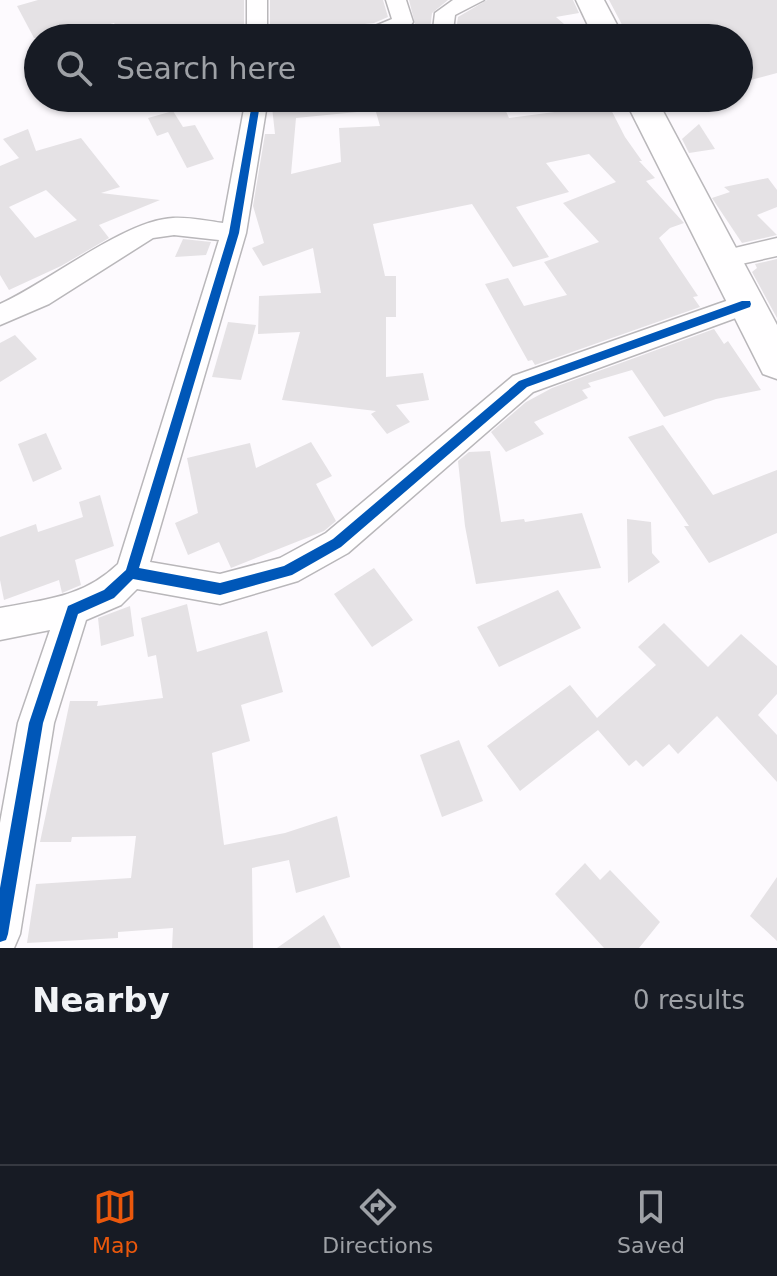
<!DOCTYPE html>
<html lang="en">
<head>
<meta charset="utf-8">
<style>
	:root { --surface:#171b24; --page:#242831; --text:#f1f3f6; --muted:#9ea1a6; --line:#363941; --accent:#ea580c }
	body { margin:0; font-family:"DejaVu Sans",sans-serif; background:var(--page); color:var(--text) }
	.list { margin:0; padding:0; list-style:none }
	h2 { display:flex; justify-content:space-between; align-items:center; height:104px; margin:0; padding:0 32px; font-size:34px }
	h2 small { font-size:26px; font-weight:400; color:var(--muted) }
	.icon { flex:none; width:44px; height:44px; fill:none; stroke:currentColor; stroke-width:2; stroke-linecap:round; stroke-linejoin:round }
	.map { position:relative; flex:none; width:777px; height:948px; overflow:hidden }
	.search { position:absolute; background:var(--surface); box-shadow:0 2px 6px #0004; left:24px; right:24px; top:24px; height:88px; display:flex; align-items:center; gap:20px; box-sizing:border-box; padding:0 28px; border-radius:44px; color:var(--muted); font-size:30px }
	.sheet { height:216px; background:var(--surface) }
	nav { display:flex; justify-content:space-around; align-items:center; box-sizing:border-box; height:112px; border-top:2px solid var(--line); background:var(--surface); font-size:22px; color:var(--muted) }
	nav a { display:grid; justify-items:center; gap:4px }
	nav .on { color:var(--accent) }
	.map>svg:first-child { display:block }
</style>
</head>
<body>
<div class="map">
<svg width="777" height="948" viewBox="0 0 777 948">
	<rect width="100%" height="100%" fill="#fdfafe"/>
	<g fill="#e5e2e5" fill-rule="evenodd">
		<path d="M 38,0 L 244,0 L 244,24 L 188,28 L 197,38 L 168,38 L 159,27 L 121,34 L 114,23 L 60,38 L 34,38 L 17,6 Z"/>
		<path d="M 270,0 L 383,0 L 388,17 L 374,23 L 308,30 L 309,38 L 270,38 Z"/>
		<path d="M 409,0 L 448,0 L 432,13 L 429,38 L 390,38 L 415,24 Z"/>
		<path d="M 487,0 L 573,0 L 579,13 L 556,17 L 580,38 L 483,38 L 470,25 L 475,38 L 455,38 L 458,17 Z"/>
		<path d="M 609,0 L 777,0 L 777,73 L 739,83 L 739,38 L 679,38 L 678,35 L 629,38 Z"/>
		<path d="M 271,98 L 356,98 L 357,112 L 296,118 L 291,174 L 341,162 L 339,128 L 380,126 L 372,98 L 500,98 L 509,118 L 562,111 L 548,98 L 605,98 L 625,137 L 642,161 L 639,161 L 655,178 L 646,181 L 684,223 L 670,228 L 659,238 L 698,296 L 693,297 L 700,307 L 535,365 L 532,360 L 528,361 L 485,284 L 508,278 L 524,306 L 567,295 L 544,262 L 599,242 L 563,203 L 616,182 L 589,154 L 546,163 L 569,192 L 516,207 L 549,257 L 513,267 L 472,204 L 373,224 L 385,276 L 396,276 L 396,317 L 386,317 L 386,377 L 423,373 L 429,400 L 396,405 L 410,422 L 387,434 L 371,414 L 376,411 L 282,400 L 300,332 L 258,334 L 259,296 L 321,293 L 313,248 L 263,266 L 252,248 L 264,243 L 253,206 L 265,134 L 275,134 Z"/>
		<path d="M 173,111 L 183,127 L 195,125 L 214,159 L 187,168 L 168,132 L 157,136 L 148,118 Z"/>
		<path d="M 699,124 L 715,149 L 689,153 L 682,139 Z"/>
		<path d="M 28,129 L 36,151 L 81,138 L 120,187 L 101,193 L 160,200 L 99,225 L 109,238 L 61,266 L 9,290 L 0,275 L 0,166 L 19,158 L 3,139 ZM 46,190 L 77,220 L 35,238 L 9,207 Z"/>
		<path d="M 768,178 L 777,190 L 777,207 L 757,215 L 777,235 L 742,243 L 712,198 L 730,192 L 724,187 Z"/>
		<path d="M 183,239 L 211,242 L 206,255 L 175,257 Z"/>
		<path d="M 777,259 L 777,318 L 752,272 L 757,268 L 755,264 Z"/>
		<path d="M 228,322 L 256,325 L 241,380 L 212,377 Z"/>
		<path d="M 714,329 L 724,344 L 728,341 L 761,390 L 716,399 L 664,417 L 632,370 L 588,383 L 591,387 L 582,390 L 588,398 L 534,422 L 544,434 L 506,452 L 491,432 L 526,402 L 552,388 Z"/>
		<path d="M 15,335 L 37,359 L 0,382 L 0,343 Z"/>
		<path d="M 663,425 L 713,495 L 777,470 L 777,533 L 709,563 L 684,526 L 689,526 L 628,437 Z"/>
		<path d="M 46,433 L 62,469 L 33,482 L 18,444 Z"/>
		<path d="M 311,442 L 332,476 L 316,484 L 336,521 L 324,531 L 231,568 L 219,542 L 188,555 L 175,523 L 198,513 L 187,458 L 250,443 L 256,468 Z"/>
		<path d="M 490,451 L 501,522 L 524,519 L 525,522 L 582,513 L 601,568 L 476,584 L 465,526 L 458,461 L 469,452 Z"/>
		<path d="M 100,495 L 114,546 L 75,560 L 81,585 L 62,593 L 59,580 L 4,600 L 0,580 L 0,537 L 36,524 L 38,532 L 83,517 L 79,502 Z"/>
		<path d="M 627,519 L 651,522 L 652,553 L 660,562 L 628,583 Z"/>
		<path d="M 374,568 L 413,620 L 372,647 L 334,594 Z"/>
		<path d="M 558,590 L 581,628 L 499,667 L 477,627 Z"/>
		<path d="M 187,604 L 197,652 L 267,631 L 283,692 L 241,705 L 250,741 L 212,753 L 224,845 L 285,833 L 337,816 L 350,877 L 296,893 L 289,860 L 252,868 L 253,948 L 172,948 L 173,928 L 118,932 L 118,938 L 27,943 L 36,884 L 131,878 L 136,836 L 72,837 L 71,842 L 40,842 L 70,701 L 98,701 L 97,706 L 163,698 L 156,655 L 148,657 L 141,618 Z"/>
		<path d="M 130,606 L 134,636 L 101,646 L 98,618 Z"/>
		<path d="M 664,623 L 708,667 L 741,634 L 777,666 L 777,694 L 758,715 L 777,735 L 777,782 L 717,716 L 678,754 L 669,744 L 643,767 L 636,760 L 629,766 L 598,730 L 520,791 L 487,746 L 570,685 L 597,718 L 656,665 L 638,647 Z"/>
		<path d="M 459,740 L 483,801 L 442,817 L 420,755 Z"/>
		<path d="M 585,863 L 600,880 L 610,870 L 660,922 L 639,948 L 604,948 L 555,894 Z"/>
		<path d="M 777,877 L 777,941 L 750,916 Z"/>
		<path d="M 324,915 L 341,948 L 277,948 Z"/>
	</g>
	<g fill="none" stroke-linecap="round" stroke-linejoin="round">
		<g stroke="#b9b7ba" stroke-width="3">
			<g id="minor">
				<rect x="247" y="0" width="20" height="38"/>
				<path d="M 386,0 L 406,0 L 413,22 L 410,26 L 386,36 L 387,38 L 367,38 L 365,33 L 368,29 L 392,19 Z"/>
				<path d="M 453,0 L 484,0 L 455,15 L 452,38 L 432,38 L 435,13 Z"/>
				<path d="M 246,98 L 268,98 L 246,233 L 150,562 L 220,574 L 280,558 L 326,533 L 513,376 L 746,294 L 755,297 L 759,304 L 755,311 L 533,392 L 348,553 L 298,581 L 220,604 L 137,589 L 121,605 L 86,620 L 54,723 L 20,934 L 14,948 L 0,948 L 0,823 L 18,723 L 50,630 L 0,640 L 0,608 C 46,599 82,598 118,564 L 219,240 L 174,235 L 153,238 L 49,304 L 0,325 L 0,304 C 49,282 125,220 173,218 C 189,217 207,221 223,223 Z"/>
				<path d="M 777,238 L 777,256 L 723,268 L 714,265 L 710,259 L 714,253 Z"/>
			</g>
		</g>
		<g stroke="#b9b7ba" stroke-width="3">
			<g id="primary">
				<path d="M 576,0 L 604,0 L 624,38 L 594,38 Z"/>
				<path d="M 624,98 L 656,98 L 777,325 L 777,379 L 763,374 Z"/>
			</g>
		</g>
		<use href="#minor" fill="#fffeff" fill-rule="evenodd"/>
		<use href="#primary" fill="#fffeff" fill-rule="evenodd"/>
		<g stroke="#fff" stroke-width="5">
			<path id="cycleway" d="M 253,98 L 261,98 L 239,233 L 139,568 L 220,583 L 284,566 L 333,539 L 519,381 L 742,301 L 750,301 L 751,304 L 750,307 L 527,387 L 341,547 L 292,575 L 220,595 L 133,579 L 114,598 L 78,614 L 43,723 L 8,934 L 6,940 L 0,942 L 0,888 L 29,723 L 68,606 L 104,590 L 126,570 L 229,233 Z"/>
		</g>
		<use href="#cycleway" fill="#0057b8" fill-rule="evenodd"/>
	</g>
</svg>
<div class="search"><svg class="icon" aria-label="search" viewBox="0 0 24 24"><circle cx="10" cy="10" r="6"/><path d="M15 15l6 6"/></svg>Search here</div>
</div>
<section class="sheet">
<h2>Nearby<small>0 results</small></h2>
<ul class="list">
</ul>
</section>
<nav>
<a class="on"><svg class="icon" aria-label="map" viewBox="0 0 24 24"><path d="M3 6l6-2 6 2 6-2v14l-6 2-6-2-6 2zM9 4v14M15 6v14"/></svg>Map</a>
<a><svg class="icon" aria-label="directions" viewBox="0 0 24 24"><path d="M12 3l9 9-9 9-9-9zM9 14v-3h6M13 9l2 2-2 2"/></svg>Directions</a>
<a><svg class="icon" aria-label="saved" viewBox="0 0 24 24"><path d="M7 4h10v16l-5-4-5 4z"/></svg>Saved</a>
</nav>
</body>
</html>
